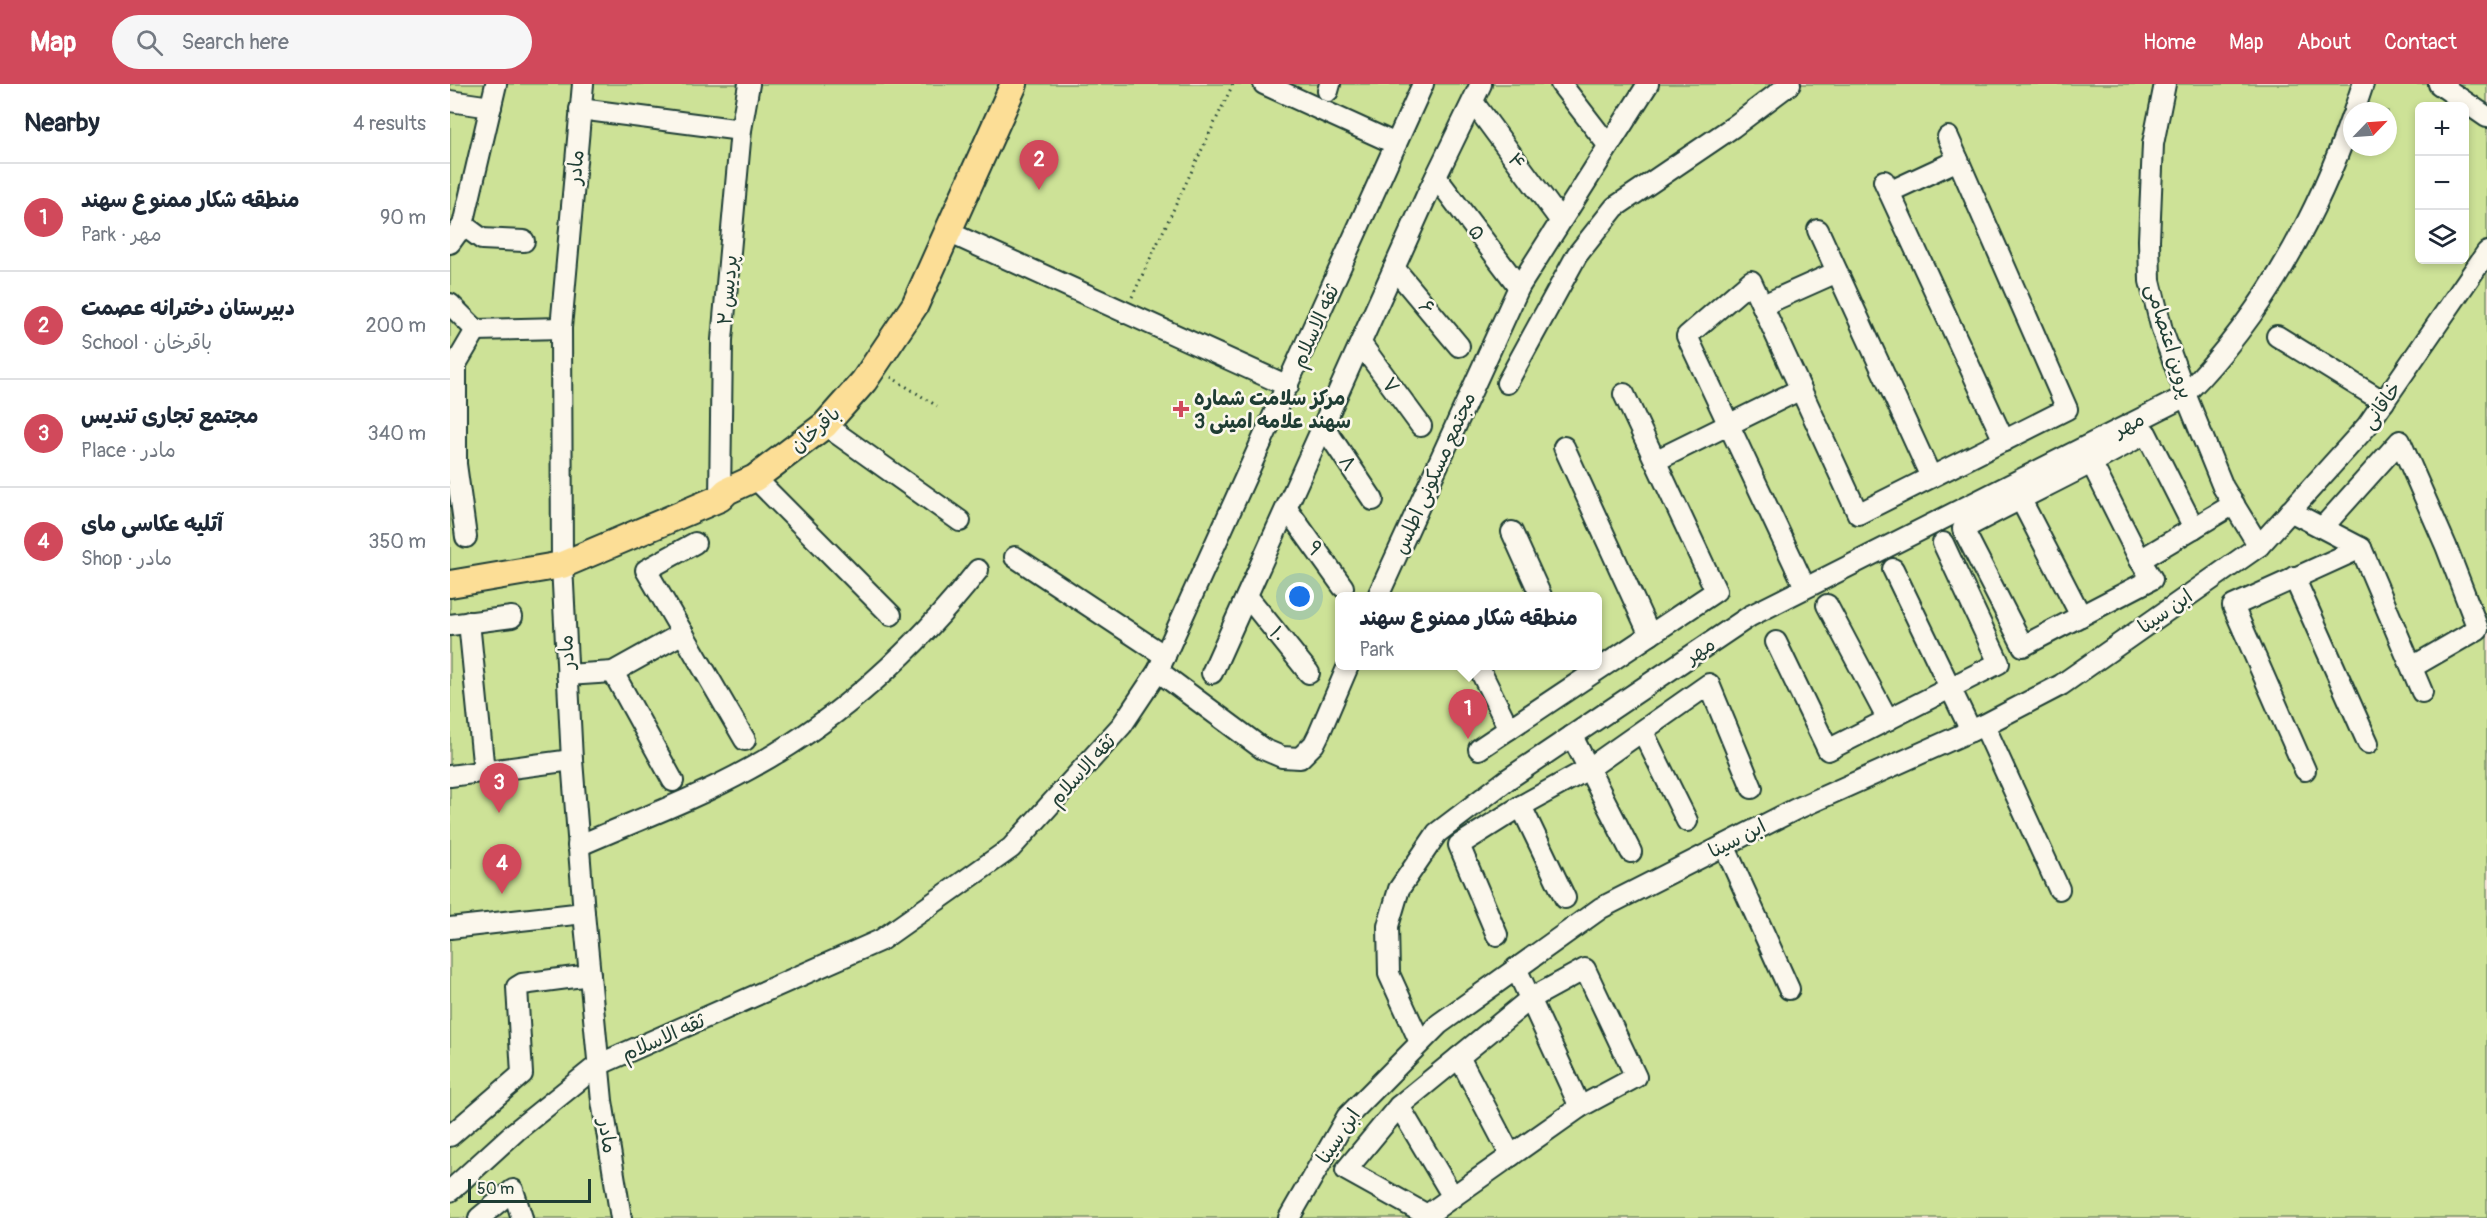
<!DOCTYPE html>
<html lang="en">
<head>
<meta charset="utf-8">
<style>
	:root { --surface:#fff; --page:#f6f6f7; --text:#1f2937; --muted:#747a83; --line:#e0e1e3; --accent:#d1495b }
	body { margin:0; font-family:Pangolin,"Playpen Sans Arabic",sans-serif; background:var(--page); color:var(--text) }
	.controls { position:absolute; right:18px; top:18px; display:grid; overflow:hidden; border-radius:9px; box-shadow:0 3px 9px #0003 }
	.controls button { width:54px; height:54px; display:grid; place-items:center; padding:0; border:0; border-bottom:2px solid var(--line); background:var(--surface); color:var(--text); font:30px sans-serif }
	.compass { position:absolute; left:1893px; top:18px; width:54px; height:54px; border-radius:50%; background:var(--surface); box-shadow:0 3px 9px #0003; rotate:65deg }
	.scale { position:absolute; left:18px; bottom:15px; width:123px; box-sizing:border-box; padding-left:6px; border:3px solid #1f3d34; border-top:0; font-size:16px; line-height:21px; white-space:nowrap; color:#1f3d34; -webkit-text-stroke:4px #fbf7ec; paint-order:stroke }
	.you { position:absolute; left:850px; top:513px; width:21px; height:21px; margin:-15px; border:4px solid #fff; border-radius:50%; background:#1a73e8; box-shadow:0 0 0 9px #1a73e833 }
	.badge { display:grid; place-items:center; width:39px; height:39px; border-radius:50%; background:var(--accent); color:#fff; font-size:20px; font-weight:700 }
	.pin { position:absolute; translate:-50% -50px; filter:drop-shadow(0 2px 3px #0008) }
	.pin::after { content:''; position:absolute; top:32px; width:21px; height:18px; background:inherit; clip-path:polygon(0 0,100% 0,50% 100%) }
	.popup { position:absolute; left:885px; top:508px; width:267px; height:78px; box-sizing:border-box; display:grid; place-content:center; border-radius:9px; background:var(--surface); filter:drop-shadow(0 2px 4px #0005); font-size:20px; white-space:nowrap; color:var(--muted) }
	.popup b { font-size:22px; color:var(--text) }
	.popup::after { content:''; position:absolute; left:50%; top:100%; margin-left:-12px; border:12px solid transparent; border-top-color:var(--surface) }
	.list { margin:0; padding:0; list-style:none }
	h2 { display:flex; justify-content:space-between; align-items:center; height:78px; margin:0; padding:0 24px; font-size:26px }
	h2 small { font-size:20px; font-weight:400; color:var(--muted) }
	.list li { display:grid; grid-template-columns:39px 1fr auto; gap:18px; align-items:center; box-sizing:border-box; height:108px; padding:0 24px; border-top:2px solid var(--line) }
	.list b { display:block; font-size:22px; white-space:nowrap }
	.list p { margin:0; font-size:20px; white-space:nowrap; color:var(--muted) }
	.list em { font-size:20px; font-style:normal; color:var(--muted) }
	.icon { flex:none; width:33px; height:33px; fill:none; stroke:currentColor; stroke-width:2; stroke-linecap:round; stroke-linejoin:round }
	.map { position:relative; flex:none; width:2037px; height:1134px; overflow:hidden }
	header { display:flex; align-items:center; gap:36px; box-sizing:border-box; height:84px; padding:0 30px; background:var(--accent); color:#fff }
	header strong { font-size:28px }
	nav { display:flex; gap:33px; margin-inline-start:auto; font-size:21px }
	.search { width:420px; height:54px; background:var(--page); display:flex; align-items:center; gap:15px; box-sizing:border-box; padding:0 21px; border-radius:33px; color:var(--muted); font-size:22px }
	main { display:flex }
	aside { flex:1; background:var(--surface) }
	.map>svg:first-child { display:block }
</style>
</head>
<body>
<header>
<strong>Map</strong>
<div class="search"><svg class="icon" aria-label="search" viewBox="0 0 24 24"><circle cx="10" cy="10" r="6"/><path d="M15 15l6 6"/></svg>Search here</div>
<nav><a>Home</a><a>Map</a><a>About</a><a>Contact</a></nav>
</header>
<main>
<aside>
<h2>Nearby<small>4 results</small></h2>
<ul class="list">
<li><span class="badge">1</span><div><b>منطقه شکار ممنوع سهند</b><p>Park · مهر</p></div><em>90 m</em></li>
<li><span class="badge">2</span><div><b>دبیرستان دخترانه عصمت</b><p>School · باقرخان</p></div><em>200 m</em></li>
<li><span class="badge">3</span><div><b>مجتمع تجاری تندیس</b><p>Place · مادر</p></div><em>340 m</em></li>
<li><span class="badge">4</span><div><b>آتلیه عکاسی مای</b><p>Shop · مادر</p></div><em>350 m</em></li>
</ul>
</aside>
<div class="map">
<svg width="2037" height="1134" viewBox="0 0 2037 1134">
	<rect width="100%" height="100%" fill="#f8e4da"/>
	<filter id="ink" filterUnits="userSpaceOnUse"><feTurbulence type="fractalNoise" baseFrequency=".0167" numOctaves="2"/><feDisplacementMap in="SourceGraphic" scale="12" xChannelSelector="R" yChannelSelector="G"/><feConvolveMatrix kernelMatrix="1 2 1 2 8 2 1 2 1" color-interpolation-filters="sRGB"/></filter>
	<g filter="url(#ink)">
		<path fill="#cde297" stroke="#769066" stroke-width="1.5" fill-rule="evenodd" d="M 0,0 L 2037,0 L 2037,1134 L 0,1134 ZM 1970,22 L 2014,22 L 2014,176 L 1970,176 ZM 1902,27 L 1938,27 L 1938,63 L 1902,63 ZM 889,512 L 1147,512 L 1147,582 L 889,582 Z"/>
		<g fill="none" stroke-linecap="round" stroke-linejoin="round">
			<g stroke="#1f3d34" stroke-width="24">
				<g id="minor">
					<path d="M 133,0 L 111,244 L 112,481 L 122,676 L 134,829 L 152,1017 L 171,1134"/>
					<path d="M 814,0 L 946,60"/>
					<path d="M 1111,0 L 1158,61"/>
					<path d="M 1715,0 L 1703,60 L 1699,156 L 1700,197 L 1712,246 L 1736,312 L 1773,403 L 1809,462"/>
					<path d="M 1989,0 L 2037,33"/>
					<path d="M 878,7 L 880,0"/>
					<path d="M 0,17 L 41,23"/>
					<path d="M 1023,18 L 1110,136"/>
					<path d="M 130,25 L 291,46"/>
					<path d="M 1904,27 L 1913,0"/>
					<path d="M 986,93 L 1069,203"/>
					<path d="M 1434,97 L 1554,357"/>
					<path d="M 1439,108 L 1508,76"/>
					<path d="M 13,141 L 32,155 L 74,157"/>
					<path d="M 1368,146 L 1481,393"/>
					<path d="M 498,148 L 838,302"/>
					<path d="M 0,159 L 13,141 L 46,0"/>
					<path d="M 944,184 L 1009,262"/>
					<path d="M 0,220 L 26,246 L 111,244"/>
					<path d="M 1313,221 L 1387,188"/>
					<path d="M 1827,252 L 1934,318"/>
					<path d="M 911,260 L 971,342"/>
					<path d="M 1057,299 L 1127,171 L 1165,123 L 1283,43 L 1340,0"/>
					<path d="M 1735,310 C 1812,232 1866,135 1902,32"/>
					<path d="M 375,341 L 510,437"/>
					<path d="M 874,343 L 923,416"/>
					<path d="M 1114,363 L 1200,551"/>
					<path d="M 1205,377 L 1351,305"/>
					<path d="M 1642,380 L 1690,476 L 1702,495 L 1573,562 L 1513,445 C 1574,412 1636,384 1696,349 L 1744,444"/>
					<path d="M 305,394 L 441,531"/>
					<path d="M 270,414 L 272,256 L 291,46 L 299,0"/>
					<path d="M 1570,414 L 1631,532"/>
					<path d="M 837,425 L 893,503"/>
					<path d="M 1840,427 L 1911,464 L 1972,608"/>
					<path d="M 1873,443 L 1950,357 L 1996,462 L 2028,545 L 1964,582"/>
					<path d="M 1062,448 L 1091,512"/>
					<path d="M 16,453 L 6,380 L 6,280 L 26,246"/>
					<path d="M 245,459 L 196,486 L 295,656"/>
					<path d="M 565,473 L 715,572"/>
					<path d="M 1690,476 L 1784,420"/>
					<path d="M 1443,485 L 1521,647"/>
					<path d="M 1844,493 L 1918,659"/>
					<path d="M 1355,503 L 1237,252 L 1301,197 L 1408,430 L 1617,325 L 1498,53"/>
					<path d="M 797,512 L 859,589"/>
					<path d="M 928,512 L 1069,203 L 1198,0"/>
					<path d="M 1377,521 L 1438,636"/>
					<path d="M 19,538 L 34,688"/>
					<path d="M 0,541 L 62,533"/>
					<path d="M 1326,558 L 1378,666 L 1549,579 L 1493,459"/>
					<path d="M 1028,582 L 1059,645"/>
					<path d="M 708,587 L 813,665 L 832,673 L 850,674 L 864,660 L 869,650 L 898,582"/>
					<path d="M 163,588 L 223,697"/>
					<path d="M 762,589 L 976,113 L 1031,0"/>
					<path d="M 117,591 L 163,588 L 233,549"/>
					<path d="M 1534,641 L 1609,805"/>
					<path d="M 1193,648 L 1237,737"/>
					<path d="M 1122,652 L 1181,768"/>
					<path d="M 1029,665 L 1266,507 L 1174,310"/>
					<path d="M 1855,686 L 1783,522 L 1911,464"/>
					<path d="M 0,692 L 122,676"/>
					<path d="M 1071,722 L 1115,814"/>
					<path d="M 1274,761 L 1339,905"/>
					<path d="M 128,762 C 185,737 245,715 299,685 C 389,636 465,566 528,486"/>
					<path d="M 0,844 L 134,829"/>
					<path d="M 1047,851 L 1009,761 L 1071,722 L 1138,685 L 1259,600 L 1302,704"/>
					<path d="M 1066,884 L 1130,1023"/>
					<path d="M 1135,885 L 1186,993 L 1130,1023 L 977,1131 L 896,1086 L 949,1022 L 1080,915 Z"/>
					<path d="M 970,958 L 939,890 L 938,842 L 949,805 L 987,749 L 1058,695 L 1300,532 L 1736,312"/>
					<path d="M 1009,973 L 1061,1072"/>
					<path d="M 949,1022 L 1003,1113"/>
					<path d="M 0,1052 L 72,990 L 67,903 L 72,900 L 140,891"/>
					<path d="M 0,1107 L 66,1047 L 148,981 L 431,856 L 561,764 L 672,641 L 708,587 L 973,0"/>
					<path d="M 29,1134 L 63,1106 L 72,1134"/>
					<path d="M 839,1134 L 897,1033 L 989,940 L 1151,824 L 1344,726 L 1534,641 L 1611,601 L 1809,462 L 1917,342 L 2037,168"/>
				</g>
			</g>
			<g stroke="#1f3d34" stroke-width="30">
				<path id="major" d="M 0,500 L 112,481 L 270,414 L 277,407 L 305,394 L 375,341 L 414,297 L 465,221 L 564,0"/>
			</g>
			<g stroke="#1f3d34" stroke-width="3" stroke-dasharray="1.5 4.5" stroke-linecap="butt">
				<path d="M 682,213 L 783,0"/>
				<path d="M 441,293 L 487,322"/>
			</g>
			<use href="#minor" stroke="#fbf7ec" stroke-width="20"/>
			<use href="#major" stroke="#fcde96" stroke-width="26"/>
		</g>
	</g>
	<path fill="#d1495b" stroke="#fbf7ec" stroke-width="2" d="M728 316h6v6h6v6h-6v6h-6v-6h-6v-6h6z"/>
	<g text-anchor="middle" stroke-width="5" stroke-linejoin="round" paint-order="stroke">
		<g font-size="20" fill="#1f3d34" stroke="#fbf7ec">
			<text transform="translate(1067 77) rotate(54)" y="7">۴</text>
			<text transform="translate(125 83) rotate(-85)" y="7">مادر</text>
			<text transform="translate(1027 148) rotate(53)" y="7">۵</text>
			<text transform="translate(277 206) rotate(-85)" y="7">پردیس ۲</text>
			<text transform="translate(977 223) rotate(50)" y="7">۶</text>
			<text transform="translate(865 242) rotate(-66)" y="7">ثقه الاسلام</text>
			<text transform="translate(1720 257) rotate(73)" y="7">پروین اعتصامی</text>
			<text transform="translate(941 301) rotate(54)" y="7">۷</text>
			<text transform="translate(1931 321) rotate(-54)" y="7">خاقانی</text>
			<text transform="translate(1679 340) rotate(-27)" y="7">مهر</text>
			<text transform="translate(365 345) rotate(-41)" y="7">باقرخان</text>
			<text transform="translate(898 379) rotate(56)" y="7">۸</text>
			<text transform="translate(984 389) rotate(-66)" y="7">مجتمع مسکونی اطلس</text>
			<text transform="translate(865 464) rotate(54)" y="7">۹</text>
			<text transform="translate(1715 527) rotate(-35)" y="7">ابن سینا</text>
			<text transform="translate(828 550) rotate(51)" y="7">۱۰</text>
			<text transform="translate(1250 566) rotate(-34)" y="7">مهر</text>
			<text transform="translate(116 568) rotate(-93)" y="7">مادر</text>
			<text transform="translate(632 686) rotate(-48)" y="7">ثقه الاسلام</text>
			<text transform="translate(1287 754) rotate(-27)" y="7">ابن سینا</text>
			<text transform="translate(213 953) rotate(-24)" y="7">ثقه الاسلام</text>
			<text transform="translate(158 1052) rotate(81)" y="7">مادر</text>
			<text transform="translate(888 1052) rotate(-56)" y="7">ابن سینا</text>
		</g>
		<g font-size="20" font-weight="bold" fill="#1f3d34" stroke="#fbf7ec" text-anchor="start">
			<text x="744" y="321">مرکز سلامت شماره<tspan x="744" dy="23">3 سهند علامه امینی</tspan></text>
		</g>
	</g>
</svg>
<div class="controls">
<button>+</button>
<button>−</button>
<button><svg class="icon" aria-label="layers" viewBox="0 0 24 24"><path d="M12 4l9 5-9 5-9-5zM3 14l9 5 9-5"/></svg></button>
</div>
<svg class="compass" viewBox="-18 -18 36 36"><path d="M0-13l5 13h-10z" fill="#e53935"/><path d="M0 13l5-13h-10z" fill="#747a83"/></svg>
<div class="scale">50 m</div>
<div class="you"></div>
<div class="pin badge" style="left:1018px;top:655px">1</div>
<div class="popup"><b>منطقه شکار ممنوع سهند</b>Park</div>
<div class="pin badge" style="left:589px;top:106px">2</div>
<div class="pin badge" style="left:49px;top:729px">3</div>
<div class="pin badge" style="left:52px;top:810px">4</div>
</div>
</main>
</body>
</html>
